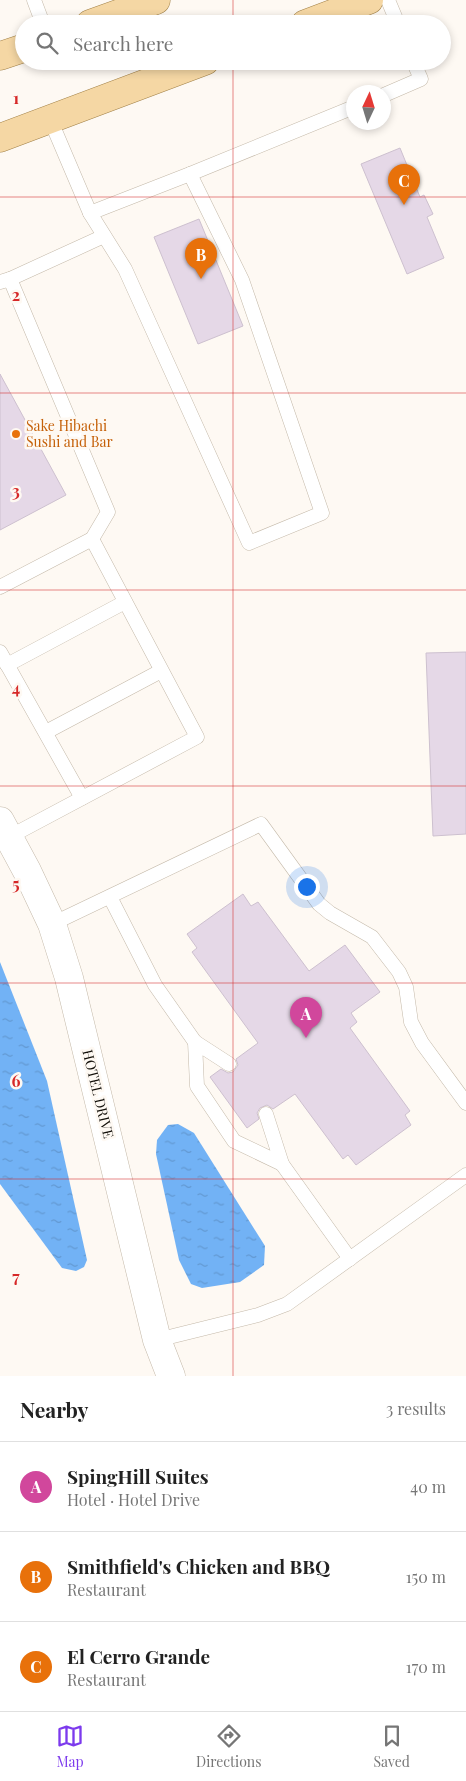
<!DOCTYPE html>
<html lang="en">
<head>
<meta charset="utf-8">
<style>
	:root { --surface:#fff; --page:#f2f2f2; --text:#222; --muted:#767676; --line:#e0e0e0; --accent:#7c3aed }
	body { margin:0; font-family:"Playfair Display",serif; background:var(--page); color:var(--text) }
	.compass { position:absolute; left:346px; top:85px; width:45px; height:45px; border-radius:50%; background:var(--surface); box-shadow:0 2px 8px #0003; rotate:4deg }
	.you { position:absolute; left:306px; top:886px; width:18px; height:18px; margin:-12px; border:4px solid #fff; border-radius:50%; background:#1a73e8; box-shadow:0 0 0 8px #1a73e833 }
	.badge { display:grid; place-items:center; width:32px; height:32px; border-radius:50%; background:var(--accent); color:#fff; font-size:16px; font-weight:700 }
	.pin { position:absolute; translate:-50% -41px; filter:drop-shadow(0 1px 2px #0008) }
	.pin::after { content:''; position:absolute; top:26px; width:18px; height:15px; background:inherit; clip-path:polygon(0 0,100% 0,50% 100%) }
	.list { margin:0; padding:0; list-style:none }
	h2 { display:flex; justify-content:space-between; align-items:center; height:65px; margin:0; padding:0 20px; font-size:21px }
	h2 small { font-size:16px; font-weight:400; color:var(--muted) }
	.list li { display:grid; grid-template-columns:32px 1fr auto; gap:15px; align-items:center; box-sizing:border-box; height:90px; padding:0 20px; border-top:1px solid var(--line) }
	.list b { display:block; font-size:19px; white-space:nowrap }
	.list p { margin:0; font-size:16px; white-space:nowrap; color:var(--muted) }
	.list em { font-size:16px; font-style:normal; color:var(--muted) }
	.icon { flex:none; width:28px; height:28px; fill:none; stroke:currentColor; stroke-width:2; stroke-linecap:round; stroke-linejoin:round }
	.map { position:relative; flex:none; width:466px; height:1376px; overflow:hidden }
	.search { position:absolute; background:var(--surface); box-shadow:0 2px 8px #0003; left:15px; right:15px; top:15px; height:55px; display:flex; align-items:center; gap:12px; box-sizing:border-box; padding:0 18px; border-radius:28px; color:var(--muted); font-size:19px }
	.sheet { height:335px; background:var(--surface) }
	nav { display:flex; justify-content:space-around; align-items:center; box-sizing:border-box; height:70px; border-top:1px solid var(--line); background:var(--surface); font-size:14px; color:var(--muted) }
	nav a { display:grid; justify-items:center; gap:2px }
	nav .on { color:var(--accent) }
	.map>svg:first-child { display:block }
</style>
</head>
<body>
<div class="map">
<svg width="466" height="1376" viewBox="0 0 466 1376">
	<defs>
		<pattern id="water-ripples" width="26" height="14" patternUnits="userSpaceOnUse" patternTransform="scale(1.25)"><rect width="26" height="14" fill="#72b2f5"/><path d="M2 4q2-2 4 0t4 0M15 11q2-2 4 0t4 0" fill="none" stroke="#6298d1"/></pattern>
	</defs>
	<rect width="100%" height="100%" fill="#fef9f3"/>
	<g fill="url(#water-ripples)">
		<path d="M 0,962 L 47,1081 L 87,1260 L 84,1267 L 76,1271 L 62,1268 L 0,1184 Z"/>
		<path d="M 178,1124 L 194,1133 L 265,1246 L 264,1265 L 240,1282 L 202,1288 L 191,1284 L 179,1260 L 156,1154 L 157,1140 L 168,1125 Z"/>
	</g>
	<g fill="#e5d8e7" stroke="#cdc0cf">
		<path d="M 400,148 L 420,197 L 424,195 L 433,214 L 427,217 L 444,258 L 407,274 L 361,164 Z"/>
		<path d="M 199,219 L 243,326 L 198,344 L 154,237 Z"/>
		<path d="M 0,374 L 66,495 L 0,530 Z"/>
		<path d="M 466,652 L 466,834 L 433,836 L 426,653 Z"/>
		<path d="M 243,894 L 251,906 L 258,902 L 309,971 L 345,945 L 380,992 L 351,1013 L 357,1022 L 350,1028 L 410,1111 L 405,1115 L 411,1125 L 356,1165 L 348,1155 L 343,1159 L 295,1094 L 273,1109 L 267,1105 L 260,1108 L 257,1113 L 259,1119 L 247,1128 L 210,1077 L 221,1069 L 228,1073 L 233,1072 L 238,1065 L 236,1059 L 258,1043 L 192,952 L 197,948 L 187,934 Z"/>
	</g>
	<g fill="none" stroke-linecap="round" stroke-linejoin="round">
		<g stroke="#c4b9a9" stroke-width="15">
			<g id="lane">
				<path d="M 34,0 L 43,24"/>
				<path d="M 388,0 L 398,24"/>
				<path d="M 384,95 L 421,79 L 413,61"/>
				<path d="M 50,119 L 90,213 L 190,174 L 354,107"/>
				<path d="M 90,213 L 125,269 L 249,543 L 322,513 L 242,280 L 190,174"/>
				<path d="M 10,279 L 104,236"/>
				<path d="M 0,282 L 10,279 L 108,512 L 92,539 L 0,587"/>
				<path d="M 0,652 L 82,798"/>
				<path d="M 7,665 L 125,602"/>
				<path d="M 46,732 L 161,671"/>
				<path d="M 9,837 L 197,737 L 92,539"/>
				<path d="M 110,897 L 155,985 L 195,1042"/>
				<path d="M 52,924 L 261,824 L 319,904 L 330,913 L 372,937 L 399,972 L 406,987 L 411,1022 L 422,1043 L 466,1103"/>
				<path d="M 229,1064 L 195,1042 L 197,1086 L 234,1141 L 282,1164 L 266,1114"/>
				<path d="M 282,1164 L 350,1259"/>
				<path d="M 157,1340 L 258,1315 L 287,1304 L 466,1175"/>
			</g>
		</g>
		<g stroke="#c4b9a9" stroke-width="29">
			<path id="street" d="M 0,821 L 27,871 L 52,924 L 69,978 L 157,1340 L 171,1376"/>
		</g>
		<g stroke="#a18047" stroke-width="29">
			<g id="primary">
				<path d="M 90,24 L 156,0"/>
				<path d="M 305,24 L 369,0"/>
				<path d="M 0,56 L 24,48"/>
				<path d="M 0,138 L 205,61"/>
			</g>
		</g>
		<use href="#lane" stroke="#fff" stroke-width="14"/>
		<use href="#street" stroke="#fff" stroke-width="28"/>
		<use href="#primary" stroke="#f5d7a4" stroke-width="28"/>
	</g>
	<path fill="none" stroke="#d62828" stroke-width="1" stroke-opacity="0.55" d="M 233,0 L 233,24M 233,61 L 233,1376M 0,197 L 466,197M 0,393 L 466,393M 0,590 L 466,590M 0,786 L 466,786M 0,983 L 466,983M 0,1179 L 466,1179"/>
	<circle fill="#e8710a" stroke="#fef9f3" stroke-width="2" cx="16" cy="434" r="5"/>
	<g text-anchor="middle" stroke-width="5" stroke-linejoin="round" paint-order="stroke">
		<g font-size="14" fill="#c56008" stroke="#fef9f3" text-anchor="start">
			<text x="26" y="431">Sake Hibachi<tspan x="26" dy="16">Sushi and Bar</tspan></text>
		</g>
		<g font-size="14" fill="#120f09" stroke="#fef9f3">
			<text transform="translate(98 1094) rotate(76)" y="5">HOTEL DRIVE</text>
		</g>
	</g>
	<g font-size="16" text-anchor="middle" font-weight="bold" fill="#d62828" stroke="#fef9f3" stroke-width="5" stroke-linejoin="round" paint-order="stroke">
		<text x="16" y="104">1</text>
		<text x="16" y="301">2</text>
		<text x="16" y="497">3</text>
		<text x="16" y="694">4</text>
		<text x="16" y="890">5</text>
		<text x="16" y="1087">6</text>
		<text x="16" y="1283">7</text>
	</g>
</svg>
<svg class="compass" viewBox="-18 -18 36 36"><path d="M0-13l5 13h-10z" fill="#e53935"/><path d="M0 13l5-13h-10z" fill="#767676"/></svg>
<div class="you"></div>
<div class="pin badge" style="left:306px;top:1038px;background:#d1479c">A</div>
<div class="pin badge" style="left:201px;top:279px;background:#e8710a">B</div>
<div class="pin badge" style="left:404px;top:205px;background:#e8710a">C</div>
<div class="search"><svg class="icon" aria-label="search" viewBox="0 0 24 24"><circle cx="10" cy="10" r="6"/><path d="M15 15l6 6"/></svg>Search here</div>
</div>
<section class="sheet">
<h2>Nearby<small>3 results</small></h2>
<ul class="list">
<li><span class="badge" style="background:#d1479c">A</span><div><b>SpingHill Suites</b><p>Hotel · Hotel Drive</p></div><em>40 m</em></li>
<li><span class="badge" style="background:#e8710a">B</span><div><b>Smithfield's Chicken and BBQ</b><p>Restaurant</p></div><em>150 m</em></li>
<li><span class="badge" style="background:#e8710a">C</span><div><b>El Cerro Grande</b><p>Restaurant</p></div><em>170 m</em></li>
</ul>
</section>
<nav>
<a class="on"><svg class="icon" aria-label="map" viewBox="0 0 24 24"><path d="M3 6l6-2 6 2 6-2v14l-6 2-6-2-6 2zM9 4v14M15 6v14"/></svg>Map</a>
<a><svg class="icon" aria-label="directions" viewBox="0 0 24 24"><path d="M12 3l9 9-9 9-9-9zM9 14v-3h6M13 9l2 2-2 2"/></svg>Directions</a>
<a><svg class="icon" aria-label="saved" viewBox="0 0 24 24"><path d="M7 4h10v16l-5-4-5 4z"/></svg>Saved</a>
</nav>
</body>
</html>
